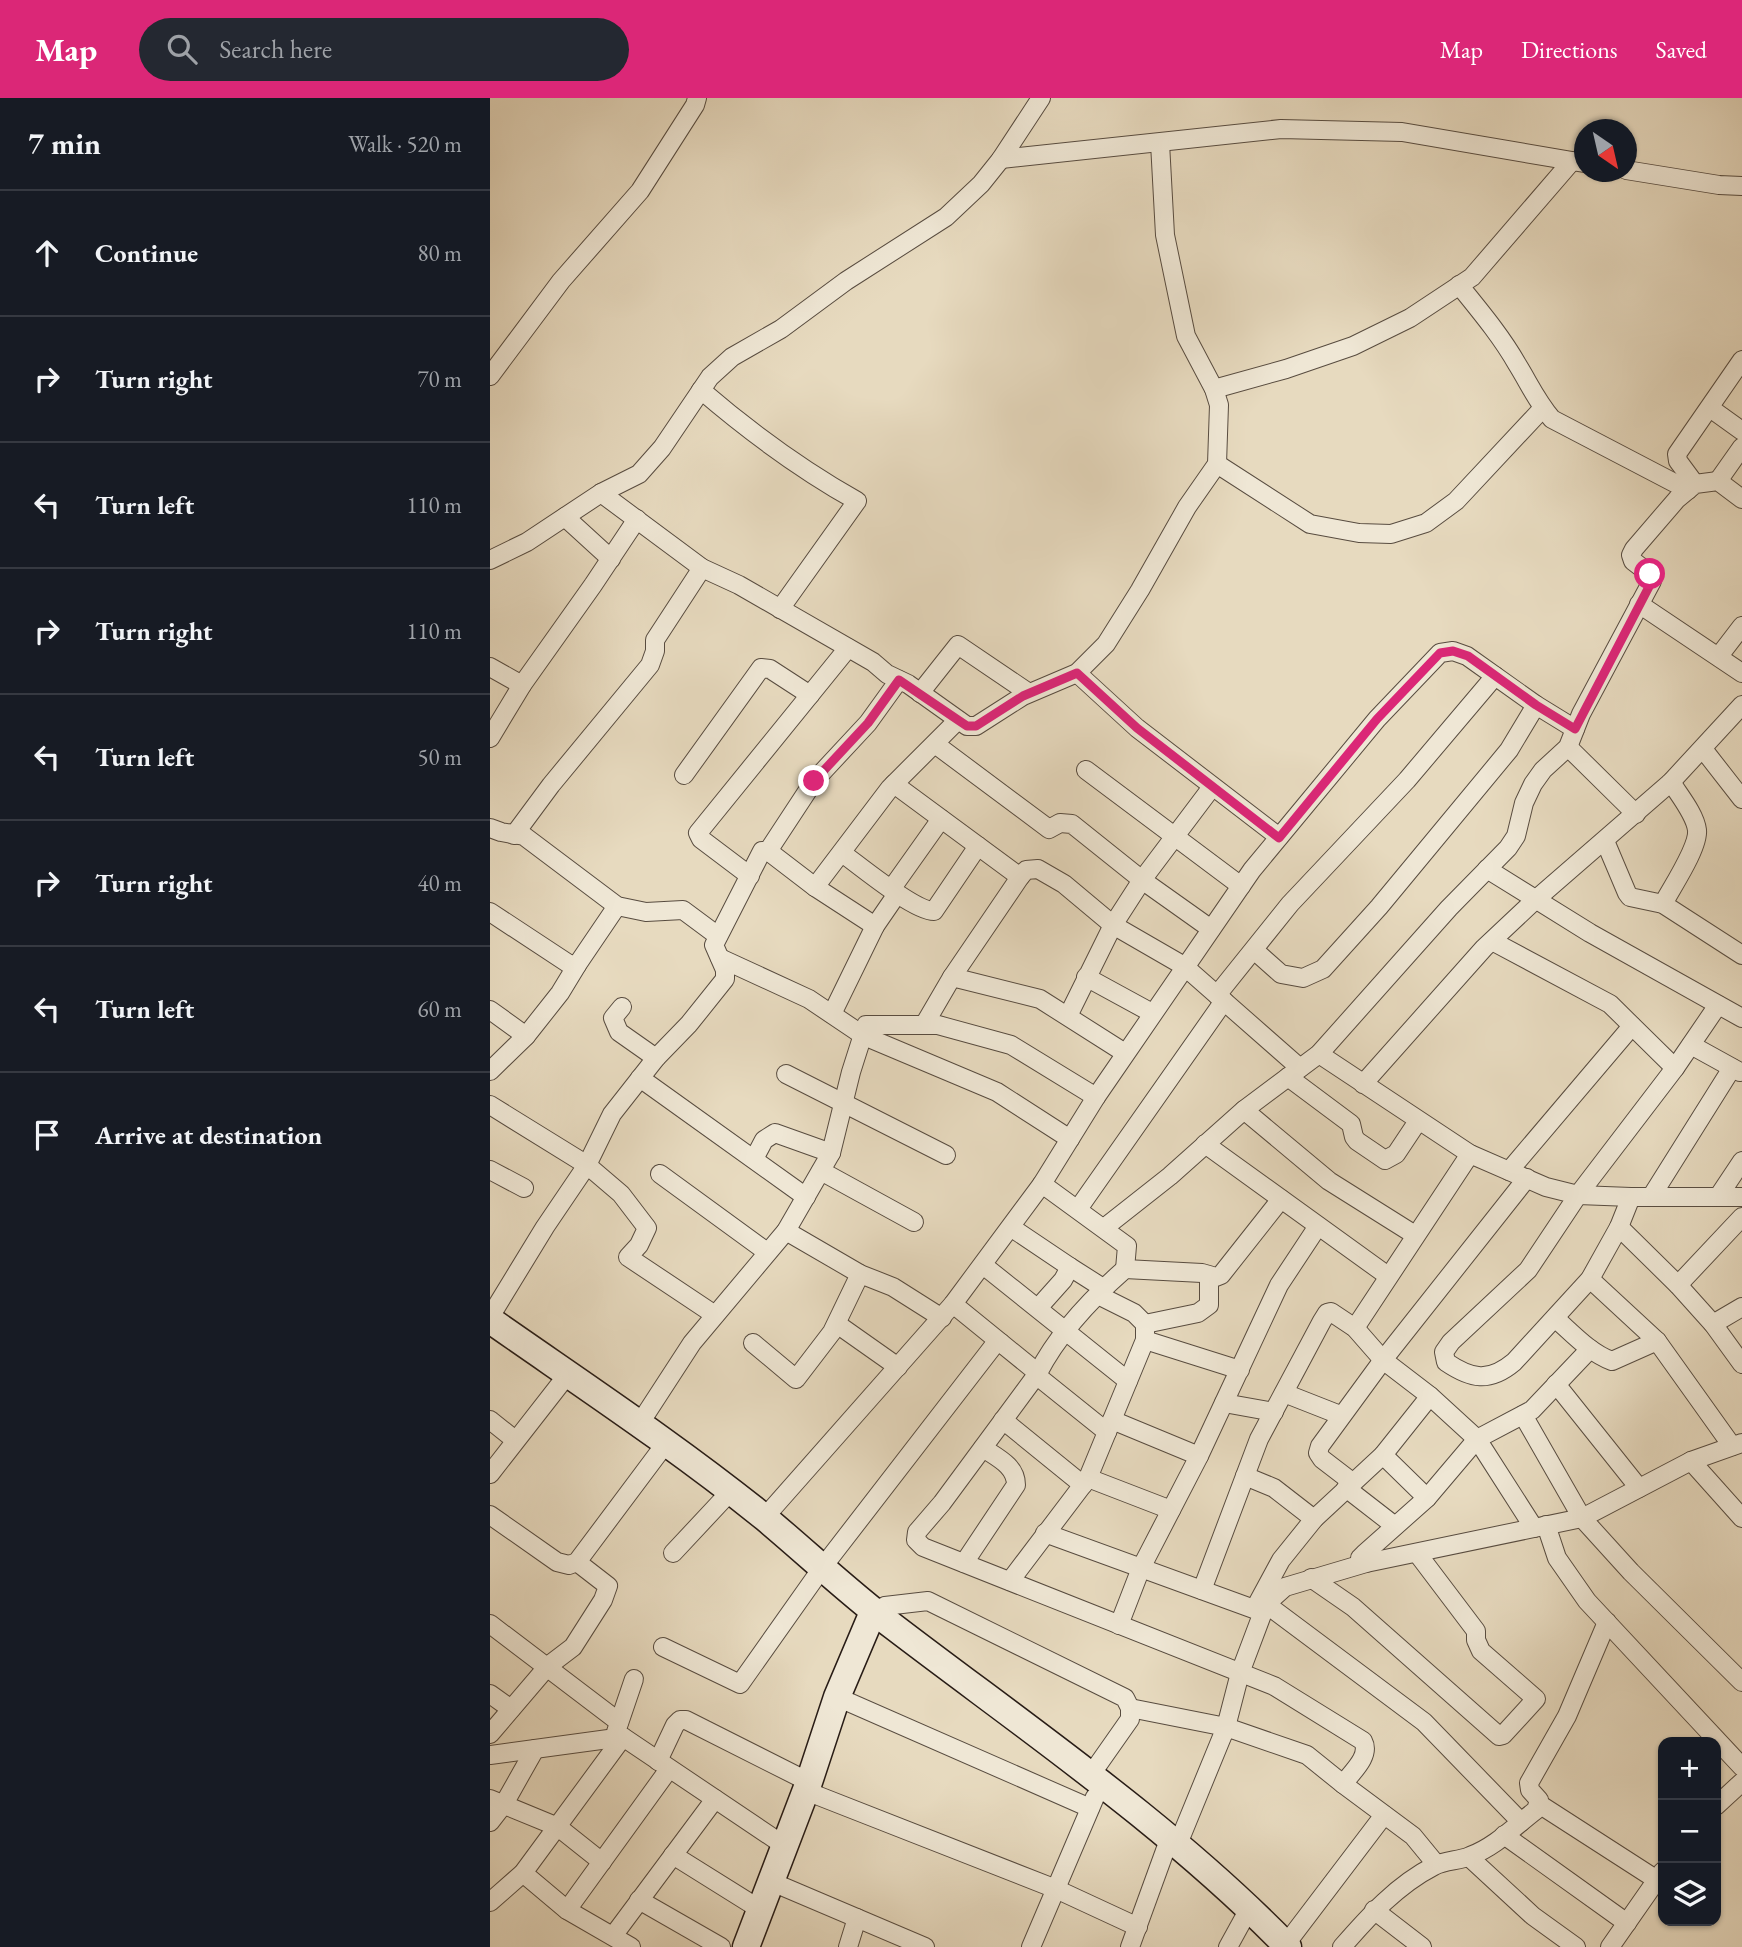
<!DOCTYPE html>
<html lang="en">
<head>
<meta charset="utf-8">
<style>
	:root { --surface:#171b24; --page:#242831; --text:#f1f3f6; --muted:#9ea1a6; --line:#363941; --accent:#db2777 }
	body { margin:0; font-family:"EB Garamond",serif; background:var(--page); color:var(--text) }
	.controls { position:absolute; right:21px; bottom:21px; display:grid; overflow:hidden; border-radius:14px; box-shadow:0 2px 5px #0004 }
	.controls button { width:63px; height:63px; display:grid; place-items:center; padding:0; border:0; border-bottom:2px solid var(--line); background:var(--surface); color:var(--text); font:35px sans-serif }
	.compass { position:absolute; left:1084px; top:21px; width:63px; height:63px; border-radius:50%; background:var(--surface); box-shadow:0 2px 5px #0004; rotate:146deg }
	.stop { position:absolute; width:21px; height:21px; margin:-16px; border:5px solid #db2777; border-radius:50%; background:#fff }
	.stop.end { background:#db2777; border-color:#fff; box-shadow:0 2px 7px #0008 }
	.list { margin:0; padding:0; list-style:none }
	h2 { display:flex; justify-content:space-between; align-items:center; height:91px; margin:0; padding:0 28px; font-size:30px }
	h2 small { font-size:23px; font-weight:400; color:var(--muted) }
	.list li { display:grid; grid-template-columns:46px 1fr auto; gap:21px; align-items:center; box-sizing:border-box; height:126px; padding:0 28px; border-top:2px solid var(--line) }
	.list b { display:block; font-size:26px; white-space:nowrap }
	.list em { font-size:23px; font-style:normal; color:var(--muted) }
	.icon { flex:none; width:38px; height:38px; fill:none; stroke:currentColor; stroke-width:2; stroke-linecap:round; stroke-linejoin:round }
	.map { position:relative; flex:none; width:1252px; height:1849px; overflow:hidden }
	header { display:flex; align-items:center; gap:42px; box-sizing:border-box; height:98px; padding:0 35px; background:var(--accent); color:#fff }
	header strong { font-size:33px }
	nav { display:flex; gap:38px; margin-inline-start:auto; font-size:24px }
	.search { width:490px; height:63px; background:var(--page); display:flex; align-items:center; gap:18px; box-sizing:border-box; padding:0 24px; border-radius:38px; color:var(--muted); font-size:26px }
	main { display:flex }
	aside { flex:1; background:var(--surface) }
	.map>svg:first-child { display:block }
</style>
</head>
<body>
<header>
<strong>Map</strong>
<div class="search"><svg class="icon" aria-label="search" viewBox="0 0 24 24"><circle cx="10" cy="10" r="6"/><path d="M15 15l6 6"/></svg>Search here</div>
<nav><a>Map</a><a>Directions</a><a>Saved</a></nav>
</header>
<main>
<aside>
<h2>7 min<small>Walk · 520 m</small></h2>
<ul class="list">
<li><svg class="icon" aria-label="ahead" viewBox="0 0 24 24"><path d="M12 20V5M6 11l6-6 6 6"/></svg><div><b>Continue</b></div><em>80 m</em></li>
<li><svg class="icon" aria-label="right" viewBox="0 0 24 24"><path d="M7 20v-9h11M14 6l5 5-5 5"/></svg><div><b>Turn right</b></div><em>70 m</em></li>
<li><svg class="icon" aria-label="left" viewBox="0 0 24 24"><path d="M17 20v-9H6M10 6l-5 5 5 5"/></svg><div><b>Turn left</b></div><em>110 m</em></li>
<li><svg class="icon" aria-label="right" viewBox="0 0 24 24"><path d="M7 20v-9h11M14 6l5 5-5 5"/></svg><div><b>Turn right</b></div><em>110 m</em></li>
<li><svg class="icon" aria-label="left" viewBox="0 0 24 24"><path d="M17 20v-9H6M10 6l-5 5 5 5"/></svg><div><b>Turn left</b></div><em>50 m</em></li>
<li><svg class="icon" aria-label="right" viewBox="0 0 24 24"><path d="M7 20v-9h11M14 6l5 5-5 5"/></svg><div><b>Turn right</b></div><em>40 m</em></li>
<li><svg class="icon" aria-label="left" viewBox="0 0 24 24"><path d="M17 20v-9H6M10 6l-5 5 5 5"/></svg><div><b>Turn left</b></div><em>60 m</em></li>
<li><svg class="icon" aria-label="arrive" viewBox="0 0 24 24"><path d="M6 21V4h12l-3 4 3 4H6"/></svg><div><b>Arrive at destination</b></div></li>
</ul>
</aside>
<div class="map">
<svg width="1252" height="1849" viewBox="0 0 1252 1849">
	<rect width="100%" height="100%" fill="#e7dabf"/>
	<filter id="stains"><feTurbulence type="fractalNoise" baseFrequency=".00286" numOctaves="4"/><feColorMatrix values="0 0 0 0 .2 0 0 0 0 .09 0 0 0 0 .02 0 0 0 .5 -.17"/></filter>
	<radialGradient id="worn" r=".72"><stop offset=".6" stop-color="#630" stop-opacity="0"/><stop offset="1" stop-color="#630" stop-opacity=".3"/></radialGradient>
	<g fill="none" stroke-linecap="round" stroke-linejoin="round">
		<g stroke="#584c40" stroke-width="20">
			<g id="street">
				<path d="M 511,61 L 791,31 L 912,34 L 1094,65"/>
				<path d="M 1136,72 L 1229,87 L 1252,88"/>
				<path d="M 969,187 C 990,213 1011,238 1027,266 C 1040,287 1046,302 1062,321 L 1198,392"/>
				<path d="M 0,278 L 71,183 L 150,93 L 205,7 L 207,0"/>
				<path d="M 724,291 L 796,271 L 863,248 L 920,220 L 982,179 L 1082,63"/>
				<path d="M 211,292 C 261,335 310,371 367,403 L 290,511"/>
				<path d="M 1220,310 L 1252,333"/>
				<path d="M 727,366 L 820,426 L 869,435 L 901,436 L 936,425 L 966,403 L 1053,310"/>
				<path d="M 1228,383 L 1252,349"/>
				<path d="M 1205,386 L 1188,363 L 1187,356 L 1252,262"/>
				<path d="M 111,395 L 212,470 L 249,487 L 383,564 L 397,576 L 418,586 L 477,628 L 486,628 L 533,598 L 587,575 L 616,546 L 650,492 L 697,409 L 727,366 L 729,307 L 724,291 L 696,238 L 675,137 L 670,45"/>
				<path d="M 75,419 L 121,461"/>
				<path d="M 0,462 L 37,444 L 111,395 L 149,376 L 172,350 L 220,279 L 242,259 L 291,231 L 356,183 L 456,119 L 491,86 L 511,61 L 551,0"/>
				<path d="M 1149,506 L 1252,575"/>
				<path d="M 1229,558 L 1252,528"/>
				<path d="M 0,569 L 32,587"/>
				<path d="M 587,575 L 647,630 L 789,739"/>
				<path d="M 430,595 L 468,547 L 539,595"/>
				<path d="M 0,640 L 32,587 L 103,487 L 147,421"/>
				<path d="M 445,646 L 559,731 L 570,725 L 582,726 L 652,782 L 721,831"/>
				<path d="M 1078,649 L 1146,716"/>
				<path d="M 1213,651 L 1252,701"/>
				<path d="M 596,672 L 751,788"/>
				<path d="M 194,677 L 271,570 L 280,571 L 320,597"/>
				<path d="M 404,686 L 530,779"/>
				<path d="M 0,730 L 11,734 L 34,738 L 127,808 L 156,814 L 193,812 L 228,838"/>
				<path d="M 24,737 L 61,687 L 160,567 L 165,553 L 165,542 L 212,470"/>
				<path d="M 1115,743 L 1137,795 L 1140,799 L 1173,806 L 1252,857"/>
				<path d="M 278,753 L 324,683 L 378,625 L 409,582"/>
				<path d="M 352,755 C 370,768 424,813 444,813 L 488,748"/>
				<path d="M 997,771 L 1100,835 L 1252,920"/>
				<path d="M 260,778 L 211,741 L 208,735 L 358,550"/>
				<path d="M 325,789 L 400,690 L 468,622"/>
				<path d="M 402,790 L 451,721"/>
				<path d="M 1173,806 C 1182,789 1209,749 1207,732 C 1205,716 1189,697 1181,684"/>
				<path d="M 0,814 L 79,866 L 87,867 L 127,808"/>
				<path d="M 1002,843 L 1120,906 L 1185,970"/>
				<path d="M 764,852 L 791,876 L 813,880 L 833,871 L 889,809 L 1019,652 L 1046,607"/>
				<path d="M 230,860 L 319,901 L 374,938 L 507,994 L 580,1041"/>
				<path d="M 462,879 L 530,779 L 536,772 L 548,771 L 574,786 L 623,827 L 694,868 L 810,970"/>
				<path d="M 596,879 L 662,915"/>
				<path d="M 727,897 L 800,806 L 917,682 L 1005,578"/>
				<path d="M 132,909 L 123,920 L 129,934 L 166,960"/>
				<path d="M 0,912 L 36,938 L 0,973"/>
				<path d="M 342,916 L 385,828 L 407,796"/>
				<path d="M 578,918 L 623,827 L 652,782 L 722,689"/>
				<path d="M 434,927 L 462,879 L 550,901 L 635,955"/>
				<path d="M 36,938 L 70,895 L 87,867"/>
				<path d="M 1201,947 L 1250,974"/>
				<path d="M 829,956 L 980,1056 L 1056,1089 L 1088,1097 L 1141,1099 L 1252,1099"/>
				<path d="M 296,976 L 456,1057"/>
				<path d="M 798,979 L 861,1026 L 864,1039 L 867,1043 L 895,1062 L 906,1056 L 928,1023"/>
				<path d="M 150,980 L 316,1099"/>
				<path d="M 873,986 L 994,850 L 1044,803 L 1181,684 L 1252,607"/>
				<path d="M 0,1007 L 97,1067 L 131,1096 L 157,1130 L 149,1147 L 138,1159 L 225,1217"/>
				<path d="M 754,1012 L 839,1083 L 925,1137"/>
				<path d="M 715,1046 L 898,1178"/>
				<path d="M 264,1061 L 274,1042 L 285,1035 L 341,1055"/>
				<path d="M 0,1072 L 34,1090"/>
				<path d="M 331,1073 L 424,1124"/>
				<path d="M 1019,1073 L 1142,928"/>
				<path d="M 170,1076 L 277,1154"/>
				<path d="M 552,1086 L 637,1148 L 635,1171"/>
				<path d="M 1141,1099 L 1129,1129 L 1100,1181 L 1024,1264 C 999,1285 981,1281 956,1264 L 954,1254 L 961,1244 L 1038,1172 L 1088,1097 L 1185,970 L 1228,907"/>
				<path d="M 1161,1099 L 1242,970"/>
				<path d="M 1228,1099 L 1252,1063"/>
				<path d="M 791,1101 L 731,1177 L 726,1179 L 712,1175 L 635,1171 C 602,1200 568,1236 548,1275 L 452,1405 L 427,1434 L 426,1442 L 433,1449 L 784,1588 L 873,1643 C 881,1658 862,1674 853,1686 L 923,1738 L 946,1766"/>
				<path d="M 588,1111 L 734,903"/>
				<path d="M 1129,1129 L 1188,1187 L 1223,1226 L 1252,1266"/>
				<path d="M 522,1130 L 580,1169"/>
				<path d="M 614,1130 L 680,1078 L 754,1012 L 829,956 L 959,810 L 1018,750 L 1026,738 L 1034,705 L 1043,686 L 1053,672 L 1078,649 L 1091,616 L 1162,483 L 1160,476 L 1143,463 L 1141,457 L 1144,451 L 1187,401 L 1205,386 L 1228,383 L 1252,401"/>
				<path d="M 296,1133 L 370,1176 L 403,1189 L 452,1220"/>
				<path d="M 493,1167 L 638,1283"/>
				<path d="M 1100,1181 L 1167,1243 L 1242,1348"/>
				<path d="M 1188,1187 L 1252,1119"/>
				<path d="M 463,1206 L 511,1245"/>
				<path d="M 548,1210 L 573,1182 L 580,1169 L 613,1190"/>
				<path d="M 0,1219 L 55,1129 L 97,1067 L 122,1016 L 166,960 L 199,926 L 235,881 L 235,872 L 224,847 L 272,753 L 278,753 L 325,789 L 385,828"/>
				<path d="M 1065,1220 C 1082,1235 1100,1255 1122,1263 L 1167,1243"/>
				<path d="M 347,1226 L 408,1269"/>
				<path d="M 655,1226 L 708,1215 L 719,1207 L 719,1179"/>
				<path d="M 1223,1226 L 1252,1209"/>
				<path d="M 865,1230 L 980,1056"/>
				<path d="M 655,1242 L 750,1272"/>
				<path d="M 263,1245 L 306,1281 L 342,1234 L 370,1176"/>
				<path d="M 546,1277 L 617,1334"/>
				<path d="M 1066,1286 L 1149,1390"/>
				<path d="M 794,1295 L 850,1317"/>
				<path d="M 734,1305 L 784,1314"/>
				<path d="M 1033,1317 L 1092,1420 L 1141,1474 L 1252,1584"/>
				<path d="M 0,1322 L 25,1342"/>
				<path d="M 513,1322 L 593,1387"/>
				<path d="M 622,1322 L 709,1358"/>
				<path d="M 150,1325 L 202,1245 L 296,1133 L 341,1055 L 361,974 L 376,927 L 448,927 L 521,947 L 606,999"/>
				<path d="M 893,1357 L 937,1400"/>
				<path d="M 1201,1363 L 1252,1420"/>
				<path d="M 0,1376 L 78,1276"/>
				<path d="M 755,1378 L 784,1390 L 824,1421"/>
				<path d="M 598,1380 L 681,1412"/>
				<path d="M 862,1384 L 832,1361 L 828,1355 L 830,1348 L 893,1262 L 1037,1080"/>
				<path d="M 856,1390 L 905,1428"/>
				<path d="M 0,1417 L 67,1464 L 79,1467 L 87,1464 L 176,1345"/>
				<path d="M 274,1420 L 463,1206 L 552,1086 L 606,999 L 762,772 L 887,621 L 950,555 L 963,553 L 977,558 L 1046,607 L 1085,631"/>
				<path d="M 1056,1427 L 1067,1460 L 1097,1503 L 1252,1669"/>
				<path d="M 555,1435 L 772,1514"/>
				<path d="M 183,1455 L 240,1394"/>
				<path d="M 474,1465 L 526,1387 C 526,1368 508,1360 493,1350"/>
				<path d="M 876,1465 L 870,1460 L 874,1456 L 937,1400 L 987,1341 L 1042,1312 L 1100,1251"/>
				<path d="M 821,1480 L 863,1509 L 1009,1638 L 1013,1637 L 1046,1601 L 991,1553 L 986,1542 L 986,1533 L 927,1455"/>
				<path d="M 520,1483 L 598,1380 L 655,1242 L 655,1226 L 644,1215 L 608,1197"/>
				<path d="M 712,1492 L 769,1341 L 832,1223 L 837,1215 L 841,1214 L 865,1230 L 893,1262 L 940,1298 L 987,1341 L 1044,1430"/>
				<path d="M 776,1506 L 934,1624 L 1031,1724"/>
				<path d="M 765,1510 L 791,1462 L 824,1421 L 893,1357 L 940,1298"/>
				<path d="M 383,1514 L 395,1508 L 438,1503 L 635,1600 L 640,1610 L 640,1621 L 600,1678"/>
				<path d="M 0,1526 L 129,1624"/>
				<path d="M 629,1527 L 651,1470 L 709,1358 L 789,1187 L 828,1128"/>
				<path d="M 173,1549 L 250,1586 L 332,1470 L 505,1246 L 511,1245 L 548,1275"/>
				<path d="M 0,1596 L 21,1611"/>
				<path d="M 347,1599 L 600,1710"/>
				<path d="M 640,1610 L 736,1629 L 750,1575 L 776,1506 L 795,1489 L 876,1465 L 1092,1420 L 1201,1363 L 1252,1345"/>
				<path d="M 126,1634 L 144,1581"/>
				<path d="M 0,1636 L 58,1568 L 83,1549 L 113,1502 L 118,1488 L 87,1464"/>
				<path d="M 0,1657 L 133,1639 L 295,1748"/>
				<path d="M 168,1663 L 185,1627 L 190,1622 L 196,1622 L 319,1684"/>
				<path d="M 316,1693 L 566,1791 L 648,1829"/>
				<path d="M 0,1701 L 68,1729 L 112,1764"/>
				<path d="M 1049,1706 L 1167,1782"/>
				<path d="M 1226,1708 L 1252,1684"/>
				<path d="M 0,1724 L 14,1706 L 45,1651"/>
				<path d="M 1014,1737 L 1137,1825"/>
				<path d="M 688,1746 L 736,1629 L 817,1657 L 853,1686"/>
				<path d="M 183,1757 L 271,1812"/>
				<path d="M 979,1759 L 1043,1818 L 1086,1849"/>
				<path d="M 33,1775 L 77,1812 L 141,1849"/>
				<path d="M 282,1784 L 435,1849"/>
				<path d="M 149,1802 L 231,1849"/>
				<path d="M 0,1804 L 33,1775 L 133,1639"/>
				<path d="M 77,1812 L 179,1671"/>
				<path d="M 884,1812 L 932,1849"/>
				<path d="M 123,1838 L 225,1701"/>
				<path d="M 796,1846 L 894,1717"/>
				<path d="M 358,1849 L 367,1820"/>
				<path d="M 541,1849 L 605,1699"/>
				<path d="M 640,1849 L 680,1739"/>
				<path d="M 738,1849 L 760,1809"/>
				<path d="M 852,1849 C 879,1818 907,1787 944,1768 C 955,1762 969,1763 980,1758 C 1005,1749 1025,1728 1046,1712 L 1049,1702 L 1040,1692 L 1039,1685 L 1077,1618 L 1117,1524"/>
				<path d="M 1120,1849 L 1173,1773"/>
			</g>
		</g>
		<g stroke="#281c16" stroke-width="29">
			<g id="secondary">
				<path d="M 0,1222 C 93,1287 187,1349 275,1420 C 318,1456 359,1495 404,1529 C 539,1632 680,1728 798,1849"/>
				<path d="M 256,1849 L 319,1684 L 347,1599 L 383,1514"/>
			</g>
		</g>
		<use href="#street" stroke="#efe7d5" stroke-width="18"/>
		<use href="#secondary" stroke="#efe7d5" stroke-width="26"/>
	</g>
	<g fill="none" stroke-linecap="round" stroke-linejoin="round">
		<path stroke="#db2777" stroke-width="9" d="M 324,683 L 378,625 L 409,582 L 468,622 L 477,628 L 486,628 L 533,598 L 587,575 L 647,630 L 789,740 L 887,621 L 950,555 L 963,553 L 978,558 L 1046,607 L 1085,631 L 1162,483 L 1160,476"/>
	</g>
	<rect width="100%" height="100%" filter="url(#stains)"/>
	<rect width="100%" height="100%" fill="url(#worn)"/>
</svg>
<div class="controls">
<button>+</button>
<button>−</button>
<button><svg class="icon" aria-label="layers" viewBox="0 0 24 24"><path d="M12 4l9 5-9 5-9-5zM3 14l9 5 9-5"/></svg></button>
</div>
<svg class="compass" viewBox="-18 -18 36 36"><path d="M0-13l5 13h-10z" fill="#e53935"/><path d="M0 13l5-13h-10z" fill="#9ea1a6"/></svg>
<div class="stop" style="left:1160px;top:476px"></div>
<div class="stop end" style="left:324px;top:683px"></div>
</div>
</main>
</body>
</html>
